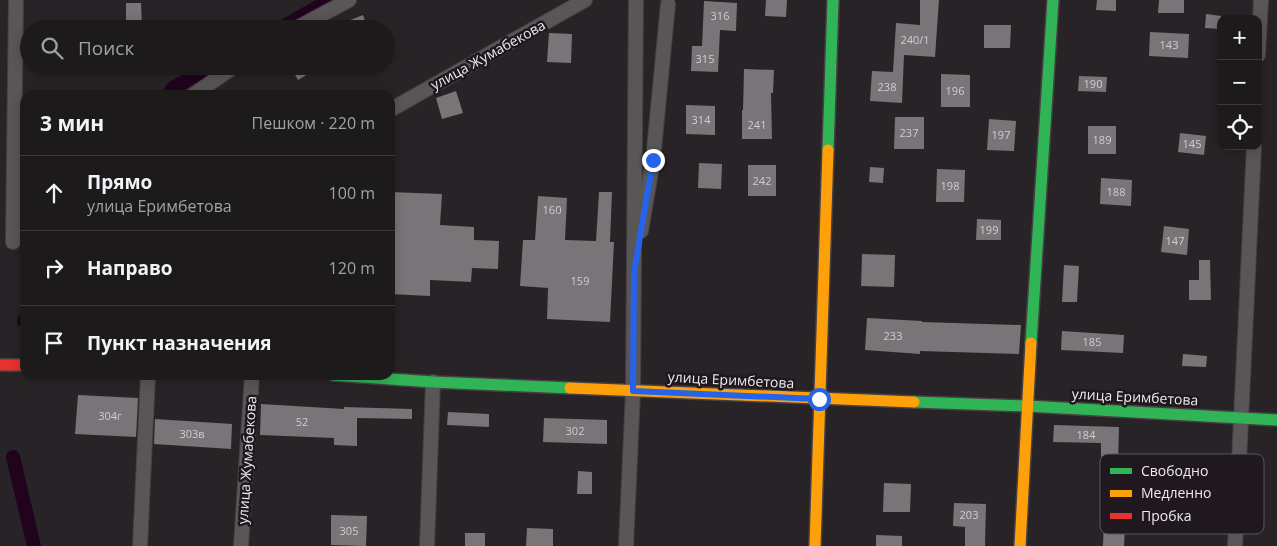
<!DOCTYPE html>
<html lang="ru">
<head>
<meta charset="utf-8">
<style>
	:root { --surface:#1d1a1c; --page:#252325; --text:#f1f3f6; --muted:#a0a1a3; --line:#3b383b }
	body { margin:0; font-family:"Open Sans",sans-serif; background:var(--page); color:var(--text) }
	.controls { position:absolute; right:15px; top:15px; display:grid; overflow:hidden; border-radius:10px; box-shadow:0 2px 12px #0003 }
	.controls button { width:45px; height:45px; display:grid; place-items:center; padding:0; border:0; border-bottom:1px solid var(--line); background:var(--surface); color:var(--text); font:25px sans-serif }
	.stop { position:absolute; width:15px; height:15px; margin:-11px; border:4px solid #2563eb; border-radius:50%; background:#fff }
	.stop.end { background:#2563eb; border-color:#fff; box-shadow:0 1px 5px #0008 }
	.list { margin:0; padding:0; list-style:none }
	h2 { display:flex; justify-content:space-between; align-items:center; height:65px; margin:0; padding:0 20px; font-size:21px }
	h2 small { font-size:16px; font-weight:400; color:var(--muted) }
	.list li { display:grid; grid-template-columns:32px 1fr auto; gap:15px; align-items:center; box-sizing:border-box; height:75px; padding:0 20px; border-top:1px solid var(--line) }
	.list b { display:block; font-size:19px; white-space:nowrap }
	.list p { margin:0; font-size:16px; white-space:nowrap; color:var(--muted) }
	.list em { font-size:16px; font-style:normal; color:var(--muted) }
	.icon { flex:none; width:28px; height:28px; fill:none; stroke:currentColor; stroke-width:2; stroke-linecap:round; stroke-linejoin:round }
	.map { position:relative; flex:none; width:1277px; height:546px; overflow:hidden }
	.search { position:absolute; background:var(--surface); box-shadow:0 2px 12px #0003; left:20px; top:20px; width:375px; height:55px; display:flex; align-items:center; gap:12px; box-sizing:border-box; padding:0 18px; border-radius:28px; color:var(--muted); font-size:19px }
	.panel { position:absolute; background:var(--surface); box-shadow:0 2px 12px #0003; left:20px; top:90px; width:375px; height:290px; border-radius:15px }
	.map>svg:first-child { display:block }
</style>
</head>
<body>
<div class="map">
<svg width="1277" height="546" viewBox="0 0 1277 546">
	<rect width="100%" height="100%" fill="#272326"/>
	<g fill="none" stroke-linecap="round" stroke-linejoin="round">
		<g stroke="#21031d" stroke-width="14">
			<path d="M 279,29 L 330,0"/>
			<path d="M 168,95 L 173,88 L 212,66"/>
			<path d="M 24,321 L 25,319"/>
			<path d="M 13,457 L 34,546"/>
		</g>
	</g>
	<g fill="#787477">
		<path d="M 766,0 L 787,0 L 786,17 L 765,16 Z"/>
		<path d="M 920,0 L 939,0 L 935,57 L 904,55 L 902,103 L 870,101 L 872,71 L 893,72 L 896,23 L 920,25 Z"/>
		<path d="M 1097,0 L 1116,0 L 1116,11 L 1096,10 Z"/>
		<path d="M 1159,0 L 1184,0 L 1184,13 L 1158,13 Z"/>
		<path d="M 704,1 L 737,3 L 736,31 L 720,30 L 718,72 L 691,71 L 692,46 L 702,46 Z"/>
		<path d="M 126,3 L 141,3 L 142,26 L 126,26 Z"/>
		<path d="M 1206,14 L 1221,16 L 1221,29 L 1205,28 Z"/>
		<path d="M 363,15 L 368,29 L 330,29 L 330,28 Z"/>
		<path d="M 984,25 L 1011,25 L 1010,48 L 984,48 Z"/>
		<path d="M 1150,32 L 1189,34 L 1188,58 L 1149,56 Z"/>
		<path d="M 549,33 L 572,34 L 571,63 L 547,62 Z"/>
		<path d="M 290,66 L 322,66 L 298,80 Z"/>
		<path d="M 744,69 L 774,70 L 773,93 L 771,93 L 772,139 L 742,139 L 742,110 L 743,110 Z"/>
		<path d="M 941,74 L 970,75 L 970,107 L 941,107 Z"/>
		<path d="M 1079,76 L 1107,77 L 1106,92 L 1078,91 Z"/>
		<path d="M 456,91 L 463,113 L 442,119 L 436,98 Z"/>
		<path d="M 686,105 L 715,106 L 715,135 L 686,134 Z"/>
		<path d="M 895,117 L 924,117 L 924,149 L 894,149 Z"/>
		<path d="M 989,119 L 1016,121 L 1014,151 L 987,150 Z"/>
		<rect x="1088" y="126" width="28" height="28"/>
		<path d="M 1180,133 L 1206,136 L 1204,155 L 1178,152 Z"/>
		<path d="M 699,163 L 722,164 L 721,189 L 698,188 Z"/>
		<rect x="748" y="165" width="28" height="31"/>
		<path d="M 870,167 L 884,168 L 883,183 L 869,182 Z"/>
		<path d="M 937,169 L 965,170 L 964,202 L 936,202 Z"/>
		<path d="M 1101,178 L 1132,180 L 1131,206 L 1100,204 Z"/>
		<path d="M 390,192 L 442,194 L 440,225 L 474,227 L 474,240 L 499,241 L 498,269 L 472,268 L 471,282 L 430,280 L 430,296 L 390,294 Z"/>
		<path d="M 599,192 L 612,192 L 610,242 L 614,242 L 610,322 L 547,319 L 548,288 L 520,286 L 523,240 L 535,240 L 538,196 L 567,198 L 565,240 L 596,241 Z"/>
		<path d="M 977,219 L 1001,220 L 1001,240 L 976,240 Z"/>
		<path d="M 1164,226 L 1189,229 L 1187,255 L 1161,252 Z"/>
		<path d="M 862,254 L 895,255 L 894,287 L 861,286 Z"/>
		<path d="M 1199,260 L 1210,260 L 1211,300 L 1189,300 L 1189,280 L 1199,280 Z"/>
		<path d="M 1064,265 L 1079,266 L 1077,302 L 1062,302 Z"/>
		<path d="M 867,318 L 922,321 L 922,322 L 1021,325 L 1019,354 L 920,351 L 920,354 L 865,350 Z"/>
		<path d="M 1062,331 L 1124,335 L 1123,353 L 1061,350 Z"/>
		<path d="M 1183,354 L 1207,356 L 1206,367 L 1182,366 Z"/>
		<path d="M 78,395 L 138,398 L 136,437 L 75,434 Z"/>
		<path d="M 261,404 L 344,409 L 344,407 L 412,409 L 412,419 L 357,418 L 357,446 L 334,445 L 334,438 L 260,435 Z"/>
		<path d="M 448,412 L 489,414 L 489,427 L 447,425 Z"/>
		<path d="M 544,418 L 607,420 L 607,444 L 543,442 Z"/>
		<path d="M 155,419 L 232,424 L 231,449 L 154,444 Z"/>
		<path d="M 1054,425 L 1119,427 L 1118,462 L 1145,462 L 1145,460 L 1193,461 L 1192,491 L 1127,490 L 1124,546 L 1103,546 L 1105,484 L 1101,484 L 1101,443 L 1053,442 Z"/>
		<path d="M 578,471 L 592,472 L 592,494 L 577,494 Z"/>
		<path d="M 884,483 L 911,484 L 910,512 L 883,512 Z"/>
		<path d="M 954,503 L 986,504 L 985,546 L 965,546 L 965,527 L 953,526 Z"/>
		<path d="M 331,515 L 367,516 L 366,546 L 331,545 Z"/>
		<path d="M 527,528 L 553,529 L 553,546 L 526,546 Z"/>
		<rect x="465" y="533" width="20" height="13"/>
		<path d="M 876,535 L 902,536 L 902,546 L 876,546 Z"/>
	</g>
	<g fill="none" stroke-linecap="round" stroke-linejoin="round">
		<g stroke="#454143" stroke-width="16">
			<g id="street">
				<path d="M 295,29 L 349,0"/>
				<path d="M 1258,55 L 1261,0"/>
				<path d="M 193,95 L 235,66"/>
				<path d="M 390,110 L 585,0"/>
				<path d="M 641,231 L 653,160 L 668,4"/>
				<path d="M 13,242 L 16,0"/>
				<path d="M 140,546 L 148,375"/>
				<path d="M 241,546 L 252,375"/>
				<path d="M 427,546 L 433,382"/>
				<path d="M 626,546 L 633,391 L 636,0"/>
				<path d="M 1235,546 L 1254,146"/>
			</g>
		</g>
		<g stroke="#454143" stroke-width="14">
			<g id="fast">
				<path d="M 828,150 L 833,0"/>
				<path d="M 1031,343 L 1053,0"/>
				<path d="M 333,375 L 433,382 L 570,388"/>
				<path d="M 914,402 L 1027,406 L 1277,420"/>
			</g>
		</g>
		<g stroke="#454143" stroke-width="14">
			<g id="slow">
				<path d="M 570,388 L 914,402"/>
				<path d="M 815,546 L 828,150"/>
				<path d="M 1020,546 L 1031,343"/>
			</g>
		</g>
		<g stroke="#454143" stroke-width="14">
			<path id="jam" d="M 0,365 L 25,365"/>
		</g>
		<use href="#street" stroke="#595658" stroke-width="14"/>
		<use href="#fast" stroke="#30b455" stroke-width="11"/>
		<use href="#slow" stroke="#ff9f0a" stroke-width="11"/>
		<use href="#jam" stroke="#e5322d" stroke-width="11"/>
	</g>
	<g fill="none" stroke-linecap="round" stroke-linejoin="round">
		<path stroke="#2563eb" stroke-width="6" d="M 653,160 L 634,272 L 633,391 L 819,399"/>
	</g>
	<g text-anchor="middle" stroke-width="5" stroke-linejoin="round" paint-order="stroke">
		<g font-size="11" fill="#d1ccd0">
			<text x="720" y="20">316</text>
			<text x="915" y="44">240/1</text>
			<text x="1169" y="49">143</text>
			<text x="705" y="63">315</text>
			<text x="1093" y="88">190</text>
			<text x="887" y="91">238</text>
			<text x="955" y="95">196</text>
			<text x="701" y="124">314</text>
			<text x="757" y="129">241</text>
			<text x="909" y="137">237</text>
			<text x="1001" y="139">197</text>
			<text x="1102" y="144">189</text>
			<text x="1192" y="148">145</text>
			<text x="762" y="185">242</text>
			<text x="950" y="190">198</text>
			<text x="1116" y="196">188</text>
			<text x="552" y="214">160</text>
			<text x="989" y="234">199</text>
			<text x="1175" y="245">147</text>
			<text x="580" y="285">159</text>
			<text x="893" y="340">233</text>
			<text x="1092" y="346">185</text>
			<text x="110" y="420">304г</text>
			<text x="302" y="426">52</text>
			<text x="575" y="435">302</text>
			<text x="192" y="438">303в</text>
			<text x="1086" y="439">184</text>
			<text x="969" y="519">203</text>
			<text x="349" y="535">305</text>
		</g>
		<g font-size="14" fill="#efe9ed" stroke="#1f181e">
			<text transform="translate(488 55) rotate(-29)" y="5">улица Жумабекова</text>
			<text transform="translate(731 380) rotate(3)" y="5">улица Еримбетова</text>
			<text transform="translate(1135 397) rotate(3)" y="5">улица Еримбетова</text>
			<text transform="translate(247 460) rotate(-86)" y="5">улица Жумабекова</text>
		</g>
	</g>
	<rect x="1100" y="454" width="164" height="80" rx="8" fill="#1f181e" stroke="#5d575c" stroke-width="1"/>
	<rect x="1110" y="468" width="22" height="6" fill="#30b455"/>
	<rect x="1110" y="490" width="22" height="7" fill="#ff9f0a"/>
	<rect x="1110" y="513" width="22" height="6" fill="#e5322d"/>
	<g font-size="14" fill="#efe9ed">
		<text x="1141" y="476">Свободно</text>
		<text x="1141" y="498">Медленно</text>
		<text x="1141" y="521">Пробка</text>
	</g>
</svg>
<div class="controls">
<button>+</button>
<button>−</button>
<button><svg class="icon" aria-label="locate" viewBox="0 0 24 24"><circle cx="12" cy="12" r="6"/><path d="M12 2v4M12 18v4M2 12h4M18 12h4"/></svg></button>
</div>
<div class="stop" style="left:819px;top:399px"></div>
<div class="stop end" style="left:653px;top:160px"></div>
<div class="search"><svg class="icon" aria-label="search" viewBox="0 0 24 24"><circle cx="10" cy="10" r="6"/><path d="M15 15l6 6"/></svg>Поиск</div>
<section class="panel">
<h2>3 мин<small>Пешком · 220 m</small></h2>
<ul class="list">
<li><svg class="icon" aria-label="ahead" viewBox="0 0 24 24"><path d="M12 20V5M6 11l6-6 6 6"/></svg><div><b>Прямо</b><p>улица Еримбетова</p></div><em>100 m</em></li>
<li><svg class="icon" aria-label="right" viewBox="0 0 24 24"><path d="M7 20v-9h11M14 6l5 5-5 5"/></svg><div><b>Направо</b></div><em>120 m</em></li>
<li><svg class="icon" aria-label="arrive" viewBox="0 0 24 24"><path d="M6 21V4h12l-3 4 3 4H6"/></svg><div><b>Пункт назначения</b></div></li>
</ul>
</section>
</div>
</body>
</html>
